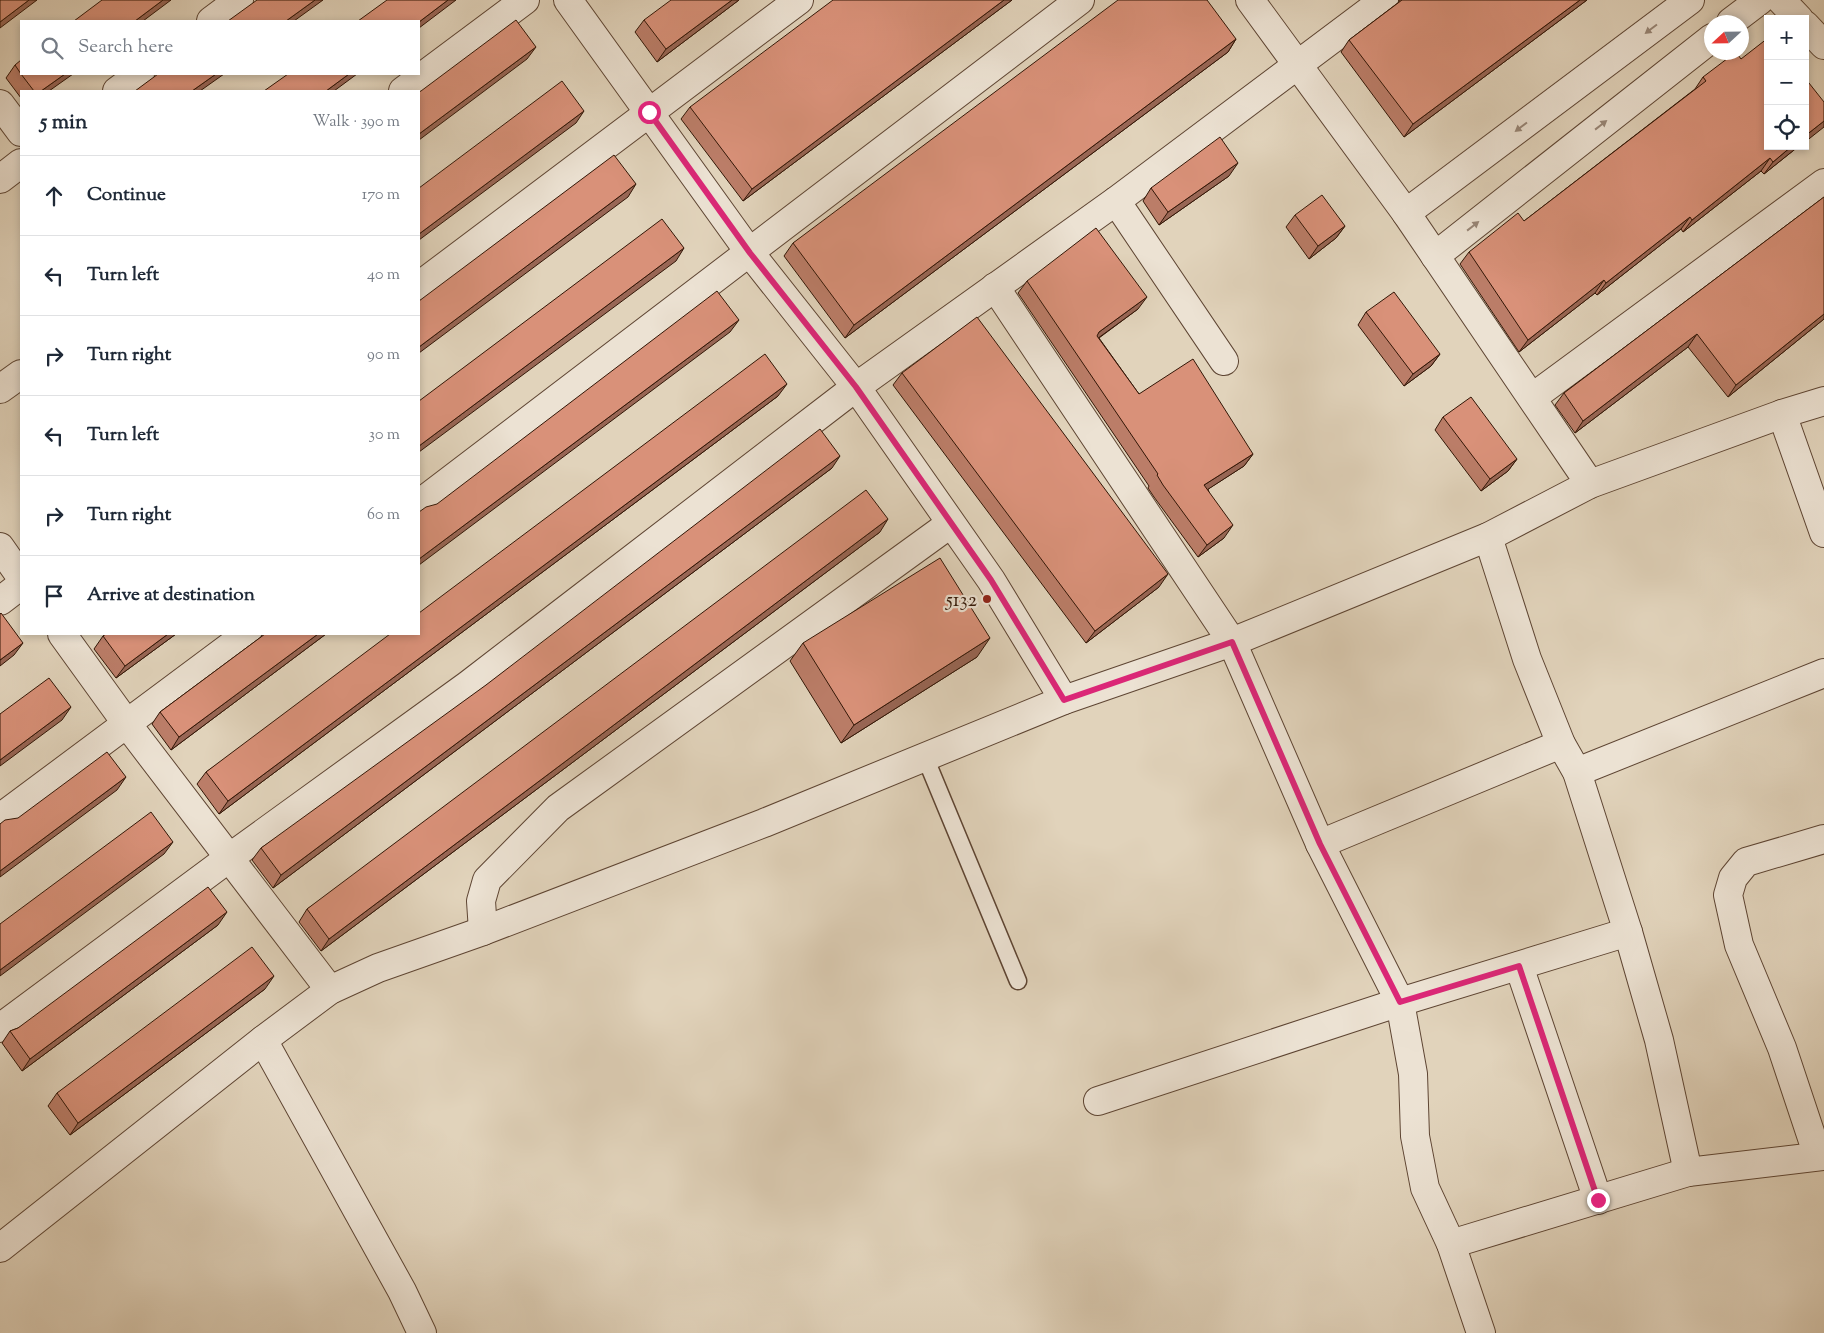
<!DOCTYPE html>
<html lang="en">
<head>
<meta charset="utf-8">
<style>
	:root { --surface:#fff; --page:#f2f2f3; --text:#1f2937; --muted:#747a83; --line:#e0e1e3 }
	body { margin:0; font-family:"Sorts Mill Goudy",serif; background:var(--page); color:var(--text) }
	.controls { position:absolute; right:15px; top:15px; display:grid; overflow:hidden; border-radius:0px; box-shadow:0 2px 8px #0003 }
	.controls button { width:45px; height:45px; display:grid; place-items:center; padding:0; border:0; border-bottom:1px solid var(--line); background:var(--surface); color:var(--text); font:25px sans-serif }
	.compass { position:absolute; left:1704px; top:15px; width:45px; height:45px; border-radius:50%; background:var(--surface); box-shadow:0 2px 8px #0003; rotate:248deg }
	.stop { position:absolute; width:15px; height:15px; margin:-11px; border:4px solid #db2777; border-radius:50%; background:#fff }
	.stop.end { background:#db2777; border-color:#fff; box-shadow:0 1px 5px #0008 }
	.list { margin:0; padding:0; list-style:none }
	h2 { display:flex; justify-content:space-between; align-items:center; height:65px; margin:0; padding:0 20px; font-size:21px }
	h2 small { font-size:16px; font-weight:400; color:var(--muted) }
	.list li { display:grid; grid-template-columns:32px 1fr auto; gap:15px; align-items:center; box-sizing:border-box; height:80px; padding:0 20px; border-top:1px solid var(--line) }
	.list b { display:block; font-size:19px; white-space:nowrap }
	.list em { font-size:16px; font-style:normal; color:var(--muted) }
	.icon { flex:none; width:28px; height:28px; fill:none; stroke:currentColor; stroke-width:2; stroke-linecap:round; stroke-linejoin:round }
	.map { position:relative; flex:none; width:1824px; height:1333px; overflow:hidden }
	.search { position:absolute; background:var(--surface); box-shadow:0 2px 8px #0003; left:20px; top:20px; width:400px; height:55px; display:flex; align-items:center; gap:12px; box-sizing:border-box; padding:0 18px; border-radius:0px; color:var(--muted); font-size:19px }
	.panel { position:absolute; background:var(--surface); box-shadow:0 2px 8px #0003; left:20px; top:90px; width:400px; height:545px; border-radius:0px }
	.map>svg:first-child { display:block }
</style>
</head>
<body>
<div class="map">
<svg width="1824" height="1333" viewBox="0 0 1824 1333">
	<rect width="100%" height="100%" fill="#e1d3bb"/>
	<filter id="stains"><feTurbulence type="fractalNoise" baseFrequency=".004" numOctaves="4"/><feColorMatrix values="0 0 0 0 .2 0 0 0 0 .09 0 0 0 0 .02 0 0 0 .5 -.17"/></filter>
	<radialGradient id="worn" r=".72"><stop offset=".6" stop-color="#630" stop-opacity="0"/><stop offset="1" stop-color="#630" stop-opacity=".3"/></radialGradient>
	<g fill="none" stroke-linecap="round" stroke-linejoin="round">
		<g stroke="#5e4533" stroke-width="19">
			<path id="service" d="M 925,757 L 1018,981"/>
		</g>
		<g stroke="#5e4533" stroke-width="30">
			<g id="minor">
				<path d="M 568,0 L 750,253 L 856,387 L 991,580 L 1064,700"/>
				<path d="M 1250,0 L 1406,213 L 1590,484"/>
				<path d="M 1781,0 L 1799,19"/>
				<path d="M 211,21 L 239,0"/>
				<path d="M 1805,25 L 1824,45"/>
				<path d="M 117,91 L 140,74"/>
				<path d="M 403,91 L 525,0"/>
				<path d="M 0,104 L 21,132"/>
				<path d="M 0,179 L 21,163"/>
				<path d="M 1116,201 L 1224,361"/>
				<path d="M 419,286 L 799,0"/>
				<path d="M 995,287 L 1232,642 L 1320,844 L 1400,1002 L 1413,1074 L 1415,1136 L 1425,1188 L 1451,1244 L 1481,1333"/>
				<path d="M 0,389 L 21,374"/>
				<path d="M 1533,397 L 1824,183"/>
				<path d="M 1782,414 L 1824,533"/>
				<path d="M 419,504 L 1080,0"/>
				<path d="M 1488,537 L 1527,659 L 1561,744 L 1577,772 L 1628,932 L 1659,1040 L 1688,1172 L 1824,1156"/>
				<path d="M 0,547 L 21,577"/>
				<path d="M 0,601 L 21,585"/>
				<path d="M 62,634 L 127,724 L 330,990"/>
				<path d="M 1577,772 L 1824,673"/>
				<path d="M 0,818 L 247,634"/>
				<path d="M 1320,844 L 1561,744"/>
				<path d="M 483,931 L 481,901 L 487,880 L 558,808 L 950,524"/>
				<path d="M 1519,966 L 1598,1200"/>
				<path d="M 0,1028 L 229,858 L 468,685 L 856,387 L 1116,201 L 1384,0"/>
				<path d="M 263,1040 L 402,1291 L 422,1333"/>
				<path d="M 1098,1101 L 1400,1002 L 1628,932"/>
				<path d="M 1818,1156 L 1782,1048 L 1739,945 L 1728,895 L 1733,878 L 1746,862 L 1824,839"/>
				<path d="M 1451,1244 L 1688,1172"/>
				<path d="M 0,1248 L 263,1040 L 330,990 L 378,968 L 483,931 L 764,823 L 1064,700 L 1232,642 L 1488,537 L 1590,484 L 1782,414 L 1824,401"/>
			</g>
		</g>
		<g stroke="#5e4533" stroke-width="30">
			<g id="tertiary">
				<path d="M 1731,22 L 1760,0"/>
				<path d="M 1406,213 L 1690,0"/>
				<path d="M 1435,256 L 1712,38"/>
			</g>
		</g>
		<use href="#service" stroke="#ece2d3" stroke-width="16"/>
		<use href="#minor" stroke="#ece2d3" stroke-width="28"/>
		<use href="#tertiary" stroke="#ece2d3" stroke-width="28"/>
	</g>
	<g fill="#bb7d68" stroke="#321606">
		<path d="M 739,0 L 657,62 L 635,32 L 644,20 Z"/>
		<path d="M 1012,0 L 743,201 L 681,119 L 690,107 Z"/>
		<path d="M 1399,0 L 1587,0 L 1404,137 L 1341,52 L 1349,40 L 1399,2 Z"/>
		<path d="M 1236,39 L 1228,52 L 845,338 L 784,256 L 793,243 Z"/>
		<path d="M 15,65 L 49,91 L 21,91 L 21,98 L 6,78 Z"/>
		<path d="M 1703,77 L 1768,146 L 1799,146 L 1764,174 L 1761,171 L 1683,232 L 1681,229 L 1597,295 L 1595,293 L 1519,352 L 1460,264 L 1469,252 L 1524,221 L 1695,89 Z"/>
		<path d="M 1229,176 L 1159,225 L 1143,201 L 1151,188 Z"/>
		<path d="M 1824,197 L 1824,319 L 1728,397 L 1688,347 L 1575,433 L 1555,405 L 1564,393 Z"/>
		<path d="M 1295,215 L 1345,226 L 1336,238 L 1309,259 L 1286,227 Z"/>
		<path d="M 1027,281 L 1138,309 L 1099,338 L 1139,394 L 1253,454 L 1244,466 L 1208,489 L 1224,538 L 1198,557 L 1154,497 L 1148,488 L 1149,486 L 1018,293 Z"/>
		<path d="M 1366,312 L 1440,354 L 1431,366 L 1404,386 L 1358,325 Z"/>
		<path d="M 902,373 L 1159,587 L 1086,643 L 893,385 Z"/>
		<path d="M 778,396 L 219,814 L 197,784 L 206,772 Z"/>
		<path d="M 1443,417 L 1517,459 L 1508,471 L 1481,491 L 1435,430 Z"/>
		<path d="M 832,468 L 273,888 L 252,860 L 261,848 Z"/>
		<path d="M 880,532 L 321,951 L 299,922 L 307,909 Z"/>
		<path d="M 106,634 L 176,634 L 116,678 L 94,649 L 103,636 Z"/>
		<path d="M 263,634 L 326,634 L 171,750 L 152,724 L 160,712 L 261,637 Z"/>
		<path d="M 803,643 L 977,657 L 841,743 L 790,661 Z"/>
		<path d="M 218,925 L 22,1071 L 2,1043 L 10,1031 L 18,1028 Z"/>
		<path d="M 265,989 L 70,1135 L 48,1106 L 57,1093 Z"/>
	</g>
	<g fill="#986655" stroke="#321606">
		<path d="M 29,0 L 37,0 L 0,28 L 0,22 Z"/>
		<path d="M 163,0 L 171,0 L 143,21 L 135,21 Z"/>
		<path d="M 315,0 L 323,0 L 294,21 L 286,21 Z"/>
		<path d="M 448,0 L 456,0 L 419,28 L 419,22 Z"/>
		<path d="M 732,0 L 739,0 L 657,62 L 666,49 Z"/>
		<path d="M 1004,0 L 1012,0 L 743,201 L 752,189 Z"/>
		<path d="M 1580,0 L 1587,0 L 1404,137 L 1413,124 Z"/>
		<path d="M 1236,39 L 1228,52 L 845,338 L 854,325 Z"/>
		<path d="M 536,47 L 527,59 L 419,140 L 419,134 Z"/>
		<path d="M 65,74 L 73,74 L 49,91 L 41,91 Z"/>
		<path d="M 216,74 L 224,74 L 200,91 L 192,91 Z"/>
		<path d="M 349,74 L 357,74 L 334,91 L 326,91 Z"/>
		<path d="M 584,111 L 576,123 L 419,240 L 419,234 Z"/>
		<path d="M 1824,121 L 1824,127 L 1805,142 L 1805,136 Z"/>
		<path d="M 1792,146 L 1799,146 L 1764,174 L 1773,162 Z"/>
		<path d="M 1770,158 L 1761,171 L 1683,232 L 1692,220 Z"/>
		<path d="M 1238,163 L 1229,176 L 1159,225 L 1168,212 Z"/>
		<path d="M 636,184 L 628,197 L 419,353 L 419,347 Z"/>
		<path d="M 1690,217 L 1681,229 L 1597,295 L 1606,283 Z"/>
		<path d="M 1345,226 L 1336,238 L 1309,259 L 1318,246 Z"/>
		<path d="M 684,248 L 676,261 L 419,452 L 419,446 Z"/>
		<path d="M 1604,280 L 1595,293 L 1519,352 L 1528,340 Z"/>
		<path d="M 1147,297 L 1138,309 L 1090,344 L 1099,332 Z"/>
		<path d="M 1824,314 L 1824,319 L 1728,397 L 1736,385 Z"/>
		<path d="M 739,320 L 730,332 L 419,565 L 419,559 Z"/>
		<path d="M 1697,334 L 1688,347 L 1575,433 L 1583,421 Z"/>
		<path d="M 1440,354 L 1431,366 L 1404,386 L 1413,374 Z"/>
		<path d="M 787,384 L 778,396 L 219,814 L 228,801 Z"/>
		<path d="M 1253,454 L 1244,466 L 1196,497 L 1204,485 Z"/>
		<path d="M 840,456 L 832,468 L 273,888 L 281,875 Z"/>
		<path d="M 1517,459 L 1508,471 L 1481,491 L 1490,479 Z"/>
		<path d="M 888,519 L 880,532 L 321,951 L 329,939 Z"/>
		<path d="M 1233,525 L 1224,538 L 1198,557 L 1207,545 Z"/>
		<path d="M 1168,574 L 1159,587 L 1086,643 L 1095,631 Z"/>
		<path d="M 168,634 L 176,634 L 116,678 L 125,666 Z"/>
		<path d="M 318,634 L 326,634 L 171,750 L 179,737 Z"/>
		<path d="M 990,638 L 977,657 L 841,743 L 854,725 Z"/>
		<path d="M 23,643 L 14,655 L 0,666 L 0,660 Z"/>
		<path d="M 71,707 L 62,720 L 0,766 L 0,760 Z"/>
		<path d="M 126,777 L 117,790 L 0,877 L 0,871 Z"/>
		<path d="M 173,842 L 164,854 L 0,976 L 0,970 Z"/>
		<path d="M 227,912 L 218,925 L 22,1071 L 30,1059 Z"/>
		<path d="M 274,976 L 265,989 L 70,1135 L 78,1123 Z"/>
	</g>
	<g fill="#d99179" stroke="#321606">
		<path d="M 0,0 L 29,0 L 0,22 Z"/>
		<path d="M 102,0 L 163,0 L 135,21 L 74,21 Z"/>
		<path d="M 257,0 L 315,0 L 286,21 L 228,21 Z"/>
		<path d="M 387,0 L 448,0 L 419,22 L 419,21 L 358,21 Z"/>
		<path d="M 671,0 L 732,0 L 666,49 L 644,20 Z"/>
		<path d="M 833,0 L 1004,0 L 752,189 L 690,107 Z"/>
		<path d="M 1118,0 L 1207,0 L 1236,39 L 854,325 L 793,243 Z"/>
		<path d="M 1402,0 L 1580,0 L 1413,124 L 1349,40 Z"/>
		<path d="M 516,20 L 536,47 L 419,134 L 419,92 L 421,91 Z"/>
		<path d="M 1768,38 L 1768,146 L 1792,146 L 1773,162 L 1770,158 L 1692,220 L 1690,217 L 1606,283 L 1604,280 L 1528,340 L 1469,252 L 1518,213 L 1524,221 L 1706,81 L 1703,77 L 1736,52 L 1741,59 Z"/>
		<path d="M 21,60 L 21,74 L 15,65 Z"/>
		<path d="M 21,74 L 65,74 L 41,91 L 34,91 Z"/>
		<path d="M 158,74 L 216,74 L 192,91 L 135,91 Z"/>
		<path d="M 288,74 L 349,74 L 326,91 L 264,91 Z"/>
		<path d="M 1805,78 L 1824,102 L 1824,121 L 1805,136 Z"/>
		<path d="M 562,81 L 584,111 L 419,234 L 419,188 Z"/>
		<path d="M 1220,137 L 1238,163 L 1168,212 L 1151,188 Z"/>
		<path d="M 614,155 L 636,184 L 419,347 L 419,301 Z"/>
		<path d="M 1322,195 L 1345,226 L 1318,246 L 1295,215 Z"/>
		<path d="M 1824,197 L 1824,314 L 1736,385 L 1697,334 L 1583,421 L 1564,393 Z"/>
		<path d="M 662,219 L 684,248 L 419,446 L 419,401 Z"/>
		<path d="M 1096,228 L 1147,297 L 1099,332 L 1097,336 L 1139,394 L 1193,359 L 1253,454 L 1204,485 L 1233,525 L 1207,545 L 1163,485 L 1157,475 L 1158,474 L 1027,281 Z"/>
		<path d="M 717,291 L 739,320 L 419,559 L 419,512 L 426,507 L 437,504 Z"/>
		<path d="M 1394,292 L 1440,354 L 1413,374 L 1366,312 Z"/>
		<path d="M 977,317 L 1168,574 L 1095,631 L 902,373 Z"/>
		<path d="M 765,354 L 787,384 L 228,801 L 206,772 L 390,634 L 419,634 L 419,613 Z"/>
		<path d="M 1471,397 L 1517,459 L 1490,479 L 1443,417 Z"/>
		<path d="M 820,429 L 840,456 L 281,875 L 261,848 L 486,685 Z"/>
		<path d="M 866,490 L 888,519 L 329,939 L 307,909 Z"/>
		<path d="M 940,558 L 990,638 L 854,725 L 803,643 Z"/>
		<path d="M 1,613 L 23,643 L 0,660 L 0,614 Z"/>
		<path d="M 106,634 L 168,634 L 125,666 L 103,636 Z"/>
		<path d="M 265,634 L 318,634 L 179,737 L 160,712 Z"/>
		<path d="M 49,678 L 71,707 L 0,760 L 0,714 Z"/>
		<path d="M 107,752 L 126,777 L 0,871 L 0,824 L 5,820 L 18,818 Z"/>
		<path d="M 151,812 L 173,842 L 0,970 L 0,924 Z"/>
		<path d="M 208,887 L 227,912 L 30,1059 L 10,1031 L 18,1028 Z"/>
		<path d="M 252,947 L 274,976 L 78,1123 L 57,1093 Z"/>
	</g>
	<defs><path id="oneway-solid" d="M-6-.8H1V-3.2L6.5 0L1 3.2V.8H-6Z" transform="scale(1.25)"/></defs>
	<g fill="#988677">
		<use href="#oneway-solid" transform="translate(1651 29) rotate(143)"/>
		<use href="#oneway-solid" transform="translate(1601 125) rotate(-38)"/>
		<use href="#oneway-solid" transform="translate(1521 127) rotate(143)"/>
		<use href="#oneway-solid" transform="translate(1473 226) rotate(-38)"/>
	</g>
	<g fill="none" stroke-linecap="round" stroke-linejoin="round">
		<path stroke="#db2777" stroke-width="6" d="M 649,112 L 750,253 L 856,387 L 991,580 L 1064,700 L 1232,642 L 1320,844 L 1400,1002 L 1519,966 L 1598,1200"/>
	</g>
	<circle fill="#8f2418" stroke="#ece2d3" stroke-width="2" cx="987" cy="599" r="5"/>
	<g text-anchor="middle" stroke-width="4.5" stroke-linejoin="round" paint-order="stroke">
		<g font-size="20" fill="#321606" stroke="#ece2d3" text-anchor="end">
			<text x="977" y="606">5132</text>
		</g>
	</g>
	<rect width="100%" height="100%" filter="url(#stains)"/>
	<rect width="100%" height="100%" fill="url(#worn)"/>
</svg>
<div class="controls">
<button>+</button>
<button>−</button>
<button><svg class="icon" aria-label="locate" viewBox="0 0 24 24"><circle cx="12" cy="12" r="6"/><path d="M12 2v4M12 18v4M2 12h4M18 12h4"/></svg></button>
</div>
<svg class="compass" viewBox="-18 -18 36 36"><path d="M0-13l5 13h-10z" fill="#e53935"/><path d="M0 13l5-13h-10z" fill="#747a83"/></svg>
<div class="stop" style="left:649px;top:112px"></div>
<div class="stop end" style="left:1598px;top:1200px"></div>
<div class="search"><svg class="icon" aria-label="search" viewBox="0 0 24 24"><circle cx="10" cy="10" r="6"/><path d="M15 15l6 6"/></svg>Search here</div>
<section class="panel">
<h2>5 min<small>Walk · 390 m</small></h2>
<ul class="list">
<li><svg class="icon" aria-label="ahead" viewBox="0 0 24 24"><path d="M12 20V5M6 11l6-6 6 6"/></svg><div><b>Continue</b></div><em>170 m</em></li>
<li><svg class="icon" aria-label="left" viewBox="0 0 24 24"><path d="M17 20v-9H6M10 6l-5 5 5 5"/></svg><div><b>Turn left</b></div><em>40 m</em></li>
<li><svg class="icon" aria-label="right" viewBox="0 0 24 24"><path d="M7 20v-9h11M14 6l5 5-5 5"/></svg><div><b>Turn right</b></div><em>90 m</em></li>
<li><svg class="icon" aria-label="left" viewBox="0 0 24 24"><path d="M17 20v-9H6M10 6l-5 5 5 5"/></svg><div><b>Turn left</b></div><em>30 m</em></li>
<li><svg class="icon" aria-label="right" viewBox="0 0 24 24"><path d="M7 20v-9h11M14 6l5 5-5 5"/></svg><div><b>Turn right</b></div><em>60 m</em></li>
<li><svg class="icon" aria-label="arrive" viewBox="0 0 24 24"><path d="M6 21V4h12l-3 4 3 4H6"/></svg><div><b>Arrive at destination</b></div></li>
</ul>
</section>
</div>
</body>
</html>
